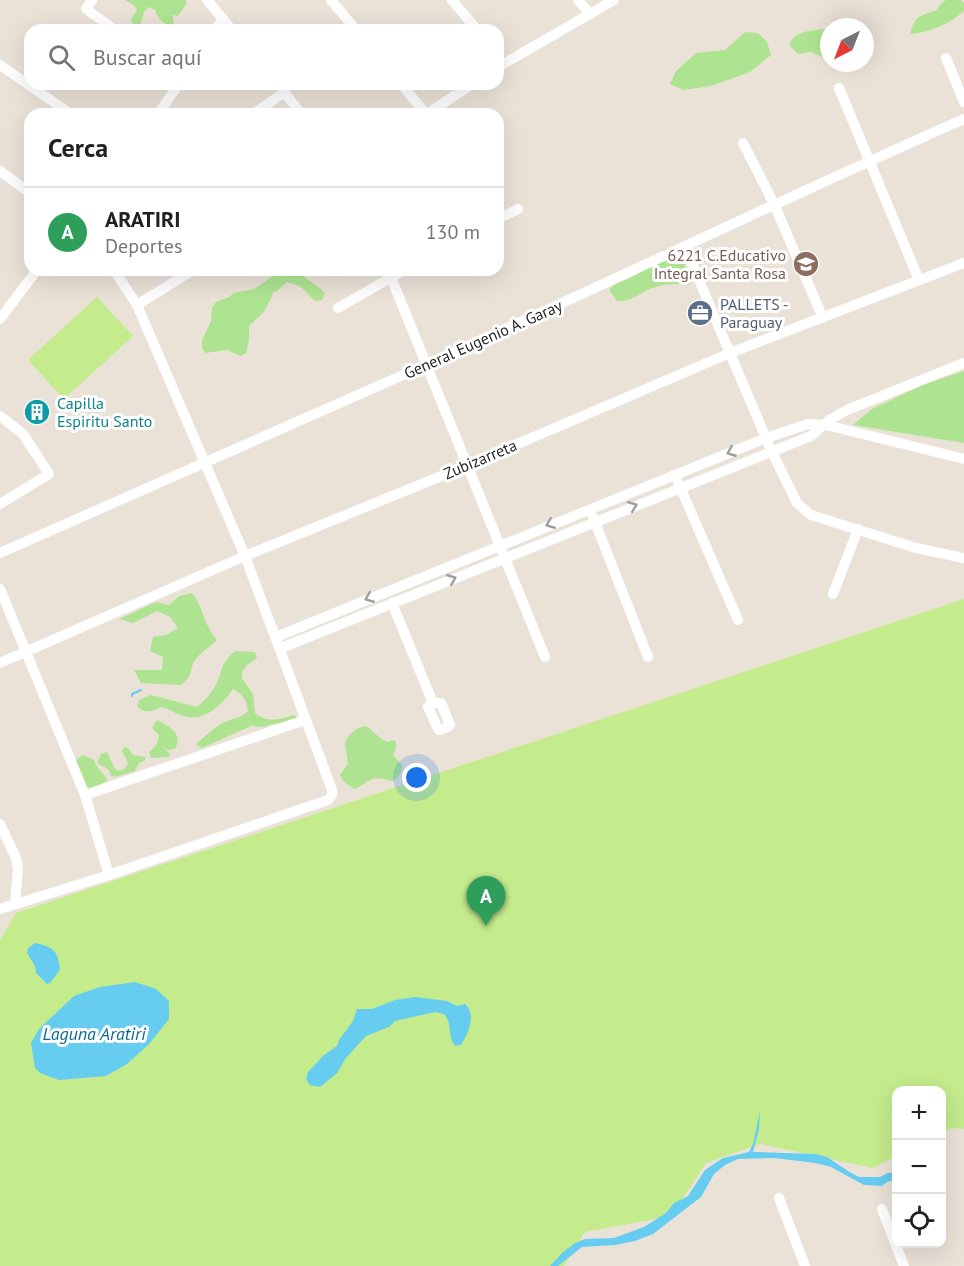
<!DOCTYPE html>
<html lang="es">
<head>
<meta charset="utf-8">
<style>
	:root { --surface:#fff; --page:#f6f6f6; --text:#202124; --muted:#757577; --line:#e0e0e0; --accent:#ea580c }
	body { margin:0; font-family:"PT Sans",sans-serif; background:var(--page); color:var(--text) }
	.controls { position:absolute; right:18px; bottom:18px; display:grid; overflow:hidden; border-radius:12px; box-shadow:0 6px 24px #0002 }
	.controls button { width:54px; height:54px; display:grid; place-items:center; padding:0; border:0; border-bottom:2px solid var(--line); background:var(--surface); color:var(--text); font:30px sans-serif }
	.compass { position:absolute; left:820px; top:18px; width:54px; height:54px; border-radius:50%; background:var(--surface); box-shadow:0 6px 24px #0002; rotate:222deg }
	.you { position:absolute; left:417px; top:778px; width:21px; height:21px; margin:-15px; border:4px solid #fff; border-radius:50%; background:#1a73e8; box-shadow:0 0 0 9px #1a73e833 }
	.badge { display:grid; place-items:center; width:39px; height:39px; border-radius:50%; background:var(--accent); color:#fff; font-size:20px; font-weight:700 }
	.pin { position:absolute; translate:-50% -50px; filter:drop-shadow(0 2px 3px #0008) }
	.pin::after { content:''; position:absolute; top:32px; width:21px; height:18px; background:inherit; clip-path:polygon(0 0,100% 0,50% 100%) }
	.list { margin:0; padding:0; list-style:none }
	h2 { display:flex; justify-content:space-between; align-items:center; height:78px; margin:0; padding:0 24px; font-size:26px }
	h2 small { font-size:20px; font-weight:400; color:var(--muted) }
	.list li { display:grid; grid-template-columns:39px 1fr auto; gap:18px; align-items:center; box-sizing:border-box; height:90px; padding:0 24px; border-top:2px solid var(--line) }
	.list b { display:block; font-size:22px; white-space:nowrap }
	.list p { margin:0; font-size:20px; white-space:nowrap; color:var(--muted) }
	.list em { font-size:20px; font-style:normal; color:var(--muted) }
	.icon { flex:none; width:33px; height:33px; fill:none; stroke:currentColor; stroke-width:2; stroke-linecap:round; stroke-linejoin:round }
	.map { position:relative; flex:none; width:964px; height:1266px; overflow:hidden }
	.search { position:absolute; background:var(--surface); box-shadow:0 6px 24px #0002; left:24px; top:24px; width:480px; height:66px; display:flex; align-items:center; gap:15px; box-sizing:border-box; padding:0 21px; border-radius:18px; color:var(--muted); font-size:22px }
	.panel { position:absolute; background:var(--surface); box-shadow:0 6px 24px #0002; left:24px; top:108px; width:480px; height:168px; border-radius:18px }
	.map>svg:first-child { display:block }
</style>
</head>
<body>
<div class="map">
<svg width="964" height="1266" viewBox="0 0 964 1266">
	<rect width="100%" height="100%" fill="#eae2d7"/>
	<g fill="#aee491">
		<path d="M 125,0 L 186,0 L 187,3 L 178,16 L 172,15 L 174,22 L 172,25 C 163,26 157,17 155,10 L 149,7 L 144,12 L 140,25 L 134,28 L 131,19 L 137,10 L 133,5 Z"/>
		<path d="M 946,0 L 961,0 L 964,3 L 964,11 C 949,24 929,33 910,34 C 915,15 920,16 937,10 L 940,4 Z"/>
		<path d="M 823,29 L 829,30 L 829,60 L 811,52 L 798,54 L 789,45 C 794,31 810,31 823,29 Z"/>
		<path d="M 745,32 L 758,33 L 767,42 L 771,55 L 750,72 L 711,86 L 683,90 L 670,84 L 676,71 L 696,53 L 725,50 Z"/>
		<path d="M 664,249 L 681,253 L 685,258 L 685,272 L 690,285 C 675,284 663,283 650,289 C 638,294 631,302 617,301 L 609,290 C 615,282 622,282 630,278 C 642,272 657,261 664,249 Z"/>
		<path d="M 282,270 L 303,270 L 304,277 L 321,289 L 325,294 L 322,300 L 315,301 L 300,286 L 287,282 L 277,291 L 272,293 L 273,294 L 264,312 L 249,326 L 249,340 L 246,353 L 240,356 L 227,350 L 205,353 L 202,347 L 202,340 L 211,321 L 212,307 L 216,302 L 229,297 L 234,293 L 254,289 Z"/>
		<path d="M 964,371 L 964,443 L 853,425 L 872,409 L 922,385 Z"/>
		<path d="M 192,593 C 204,608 204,626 217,640 C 210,647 201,652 195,660 C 188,672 195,673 181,685 L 141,683 L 134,670 L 162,670 L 163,657 L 150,651 L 153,637 L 166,635 L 178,628 L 170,617 L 157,611 L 133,623 L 119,619 L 156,602 L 169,605 L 179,596 Z"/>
		<path d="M 235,651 L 255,652 L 257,658 L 246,666 L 242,672 L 242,678 L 253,694 L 255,713 C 269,724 279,719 294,715 L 299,719 L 286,723 L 272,724 L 265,727 L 251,726 L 202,748 L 196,744 C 204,737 215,726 225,722 C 234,718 241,718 248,711 C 246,700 244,695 233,689 C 223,703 208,720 188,717 C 178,716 171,709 161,707 C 152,712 144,714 137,706 L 139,700 L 151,695 L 197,707 C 204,701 215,690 218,680 C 224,665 221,664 235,651 Z"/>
		<path d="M 157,720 C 169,726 184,734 175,749 L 168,750 L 163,747 L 170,754 L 169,757 L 151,758 L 149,752 C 154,748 159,742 159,735 L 152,728 Z"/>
		<path d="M 366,726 C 374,731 378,738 387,742 L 393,740 L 396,742 L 396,749 L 393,755 L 402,765 C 402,773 399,777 392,781 C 386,780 378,777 372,779 C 365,782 361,787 354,789 L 343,781 L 340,775 L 348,764 L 345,742 C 350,733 355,728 366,726 Z"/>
		<path d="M 124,747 L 127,747 L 133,755 L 146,757 L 145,760 L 139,763 L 134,772 C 125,772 120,778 111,776 L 109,770 L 97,763 L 101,754 L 107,752 L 114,767 L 118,771 L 125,769 L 128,763 L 122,751 Z"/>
		<path d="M 83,755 L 94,760 C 98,772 106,773 107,781 L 89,790 L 85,788 L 75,761 Z"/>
	</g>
	<g fill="#c4eb8c">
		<path d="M 97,297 L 133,336 L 64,399 L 28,360 Z"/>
		<path d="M 964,599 L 964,1129 L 952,1128 L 942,1133 L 942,1090 L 896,1090 L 896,1156 L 873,1168 L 760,1144 L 706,1163 L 671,1216 L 585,1232 L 564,1266 L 0,1266 L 0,940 L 16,913 Z"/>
	</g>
	<g fill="#66cdf1">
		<path d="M 35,943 C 55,947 58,952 60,970 L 50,983 L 47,984 L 36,973 L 35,966 L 27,953 L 28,948 Z"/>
		<path d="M 135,982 L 156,989 L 169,1001 L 169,1019 L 149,1044 L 127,1064 L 106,1076 L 59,1080 L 40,1073 L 35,1068 L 31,1043 L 39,1029 L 74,996 L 100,987 Z"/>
		<path d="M 415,997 L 447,1001 L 457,1006 L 465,1004 C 477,1015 468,1034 461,1045 L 455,1046 C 447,1037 453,1024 444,1014 L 435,1012 L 395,1021 L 389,1027 L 366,1036 L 346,1058 L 337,1073 L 320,1087 L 310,1085 L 306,1079 L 308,1072 L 324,1055 L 337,1046 L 339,1040 L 353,1021 L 357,1009 L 372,1009 L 395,1000 Z"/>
		<path d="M 760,1111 L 759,1129 L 753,1152 L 816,1154 L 827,1157 L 848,1171 L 859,1177 L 880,1177 L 888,1173 L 896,1172 L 896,1180 L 887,1182 L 882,1186 L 864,1185 L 831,1167 L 815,1163 L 774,1158 L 738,1159 L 725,1165 L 714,1174 L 701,1197 L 653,1234 L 635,1241 L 615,1245 L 582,1247 L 558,1266 L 550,1266 L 563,1252 L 575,1243 L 585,1239 L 614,1238 L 644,1227 L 666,1213 L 674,1203 L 688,1196 L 705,1170 L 723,1158 L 749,1152 L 753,1144 Z"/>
	</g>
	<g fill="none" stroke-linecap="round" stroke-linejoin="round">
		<path stroke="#66cdf1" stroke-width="2" d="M 132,696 L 132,694 L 141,690"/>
		<g stroke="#fff" stroke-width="10">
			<path d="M 92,0 L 86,9 L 115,30"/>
			<path d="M 207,0 L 232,30"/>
			<path d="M 331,0 L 356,30"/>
			<path d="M 452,0 L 477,30"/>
			<path d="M 578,0 L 590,14"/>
			<path d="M 215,30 L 223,19"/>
			<path d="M 946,58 L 964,102"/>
			<path d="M 0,65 L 71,114"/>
			<path d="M 498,67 L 614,0"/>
			<path d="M 278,84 L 301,114"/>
			<path d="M 401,84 L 426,114"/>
			<path d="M 839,88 L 919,280"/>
			<path d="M 158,114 L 179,84"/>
			<path d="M 253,114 L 285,92"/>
			<path d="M 427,114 L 472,84"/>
			<path d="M 743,143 L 774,204 L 823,318"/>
			<path d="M 0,171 L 30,193"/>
			<path d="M 498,219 L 518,209"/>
			<path d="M 685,247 L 771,450 L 797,503 L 811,515 L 916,548 L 964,558"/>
			<path d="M 388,270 L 545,657"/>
			<path d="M 137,305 L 193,270"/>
			<path d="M 338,308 L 404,270"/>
			<path d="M 0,319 L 37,270"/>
			<path d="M 0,416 L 23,434 L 49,474 L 0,504"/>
			<path d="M 677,480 L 738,620"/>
			<path d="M 593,517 L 648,657"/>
			<path d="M 0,553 C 143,490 286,428 428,364 C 607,284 784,198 964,119"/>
			<path d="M 0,589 L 85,795 L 109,875"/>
			<path d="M 833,594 L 858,529"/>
			<path d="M 392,603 L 433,703 L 428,707 L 438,729 L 439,730 L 448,727 L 450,725 L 441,703 L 433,703"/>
			<path d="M 276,637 L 766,438 L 808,424 L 826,425 L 964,459"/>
			<path d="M 281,648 L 811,436 L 829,420 L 847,410 L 964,363"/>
			<path d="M 0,663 L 245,556 L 466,466 L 730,353 L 964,263"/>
			<path d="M 85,795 L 305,720"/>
			<path d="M 0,824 L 16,858 L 18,869 L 15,903"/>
			<path d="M 0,909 L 109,875 L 328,800 L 332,795 L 332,790 L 245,556 L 137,305 L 114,270"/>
			<path d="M 779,1198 L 805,1266"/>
			<path d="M 882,1209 L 904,1266"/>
		</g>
	</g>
	<defs><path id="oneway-chevron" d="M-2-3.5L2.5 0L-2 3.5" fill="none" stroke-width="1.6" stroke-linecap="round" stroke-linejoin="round" transform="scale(1.5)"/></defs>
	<g stroke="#9e9e9e">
		<use href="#oneway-chevron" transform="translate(731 452) rotate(158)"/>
		<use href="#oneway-chevron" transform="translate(633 506) rotate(-22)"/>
		<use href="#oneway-chevron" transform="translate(550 524) rotate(158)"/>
		<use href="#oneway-chevron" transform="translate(452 579) rotate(-22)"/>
		<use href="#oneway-chevron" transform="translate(369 598) rotate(158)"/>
	</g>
	<defs>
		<g id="school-disc" transform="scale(1.35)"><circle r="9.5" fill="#8d6e63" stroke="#fff"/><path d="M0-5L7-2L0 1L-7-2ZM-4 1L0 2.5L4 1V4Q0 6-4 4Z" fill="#fff"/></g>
		<g id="office-disc" transform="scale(1.35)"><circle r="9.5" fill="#5c6f8a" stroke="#fff"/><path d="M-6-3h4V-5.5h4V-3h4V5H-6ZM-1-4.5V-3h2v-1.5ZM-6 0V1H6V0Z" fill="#fff"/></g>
		<g id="building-disc" transform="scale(1.35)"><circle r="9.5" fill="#0f9aa8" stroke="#fff"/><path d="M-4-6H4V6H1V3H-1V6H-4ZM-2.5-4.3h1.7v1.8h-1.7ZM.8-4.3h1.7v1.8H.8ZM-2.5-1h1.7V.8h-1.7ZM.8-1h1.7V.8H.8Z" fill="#fff"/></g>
	</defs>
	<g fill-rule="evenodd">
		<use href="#school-disc" x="806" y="264"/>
		<use href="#office-disc" x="700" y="313"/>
		<use href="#building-disc" x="37" y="412"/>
	</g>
	<g text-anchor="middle" stroke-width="6" stroke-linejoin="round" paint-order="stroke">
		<g font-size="16" fill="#785e54" stroke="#fff" text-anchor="end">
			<text x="786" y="261">6221 C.Educativo<tspan x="786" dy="18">Integral Santa Rosa</tspan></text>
		</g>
		<g font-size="16" fill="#4e5e75" stroke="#fff" text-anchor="start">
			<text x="720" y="310">PALLETS -<tspan x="720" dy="18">Paraguay</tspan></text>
		</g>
		<g font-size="16" fill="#272727" stroke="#fff">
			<text transform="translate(483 339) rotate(-24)" y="6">General Eugenio A. Garay</text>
			<text transform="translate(480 459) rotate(-23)" y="6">Zubizarreta</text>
		</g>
		<g font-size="16" fill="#0d838f" stroke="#fff" text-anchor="start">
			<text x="57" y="409">Capilla<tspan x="57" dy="18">Espiritu Santo</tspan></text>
		</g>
		<g font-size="18" font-style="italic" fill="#096899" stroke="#fff">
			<text x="94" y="1040">Laguna Aratiri</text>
		</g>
	</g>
</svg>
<div class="controls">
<button>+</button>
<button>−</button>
<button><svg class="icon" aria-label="locate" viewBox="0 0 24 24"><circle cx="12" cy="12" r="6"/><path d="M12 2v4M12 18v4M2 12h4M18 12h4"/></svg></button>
</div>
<svg class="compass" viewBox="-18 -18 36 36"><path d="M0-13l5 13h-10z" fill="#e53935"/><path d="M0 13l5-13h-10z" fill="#757577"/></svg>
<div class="you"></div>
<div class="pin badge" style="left:486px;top:926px;background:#2e9e5b">A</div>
<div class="search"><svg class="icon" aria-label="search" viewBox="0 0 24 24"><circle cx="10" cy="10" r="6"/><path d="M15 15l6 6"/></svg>Buscar aquí</div>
<section class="panel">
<h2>Cerca<small></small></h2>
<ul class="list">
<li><span class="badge" style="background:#2e9e5b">A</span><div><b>ARATIRI</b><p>Deportes</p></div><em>130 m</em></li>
</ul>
</section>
</div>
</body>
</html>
